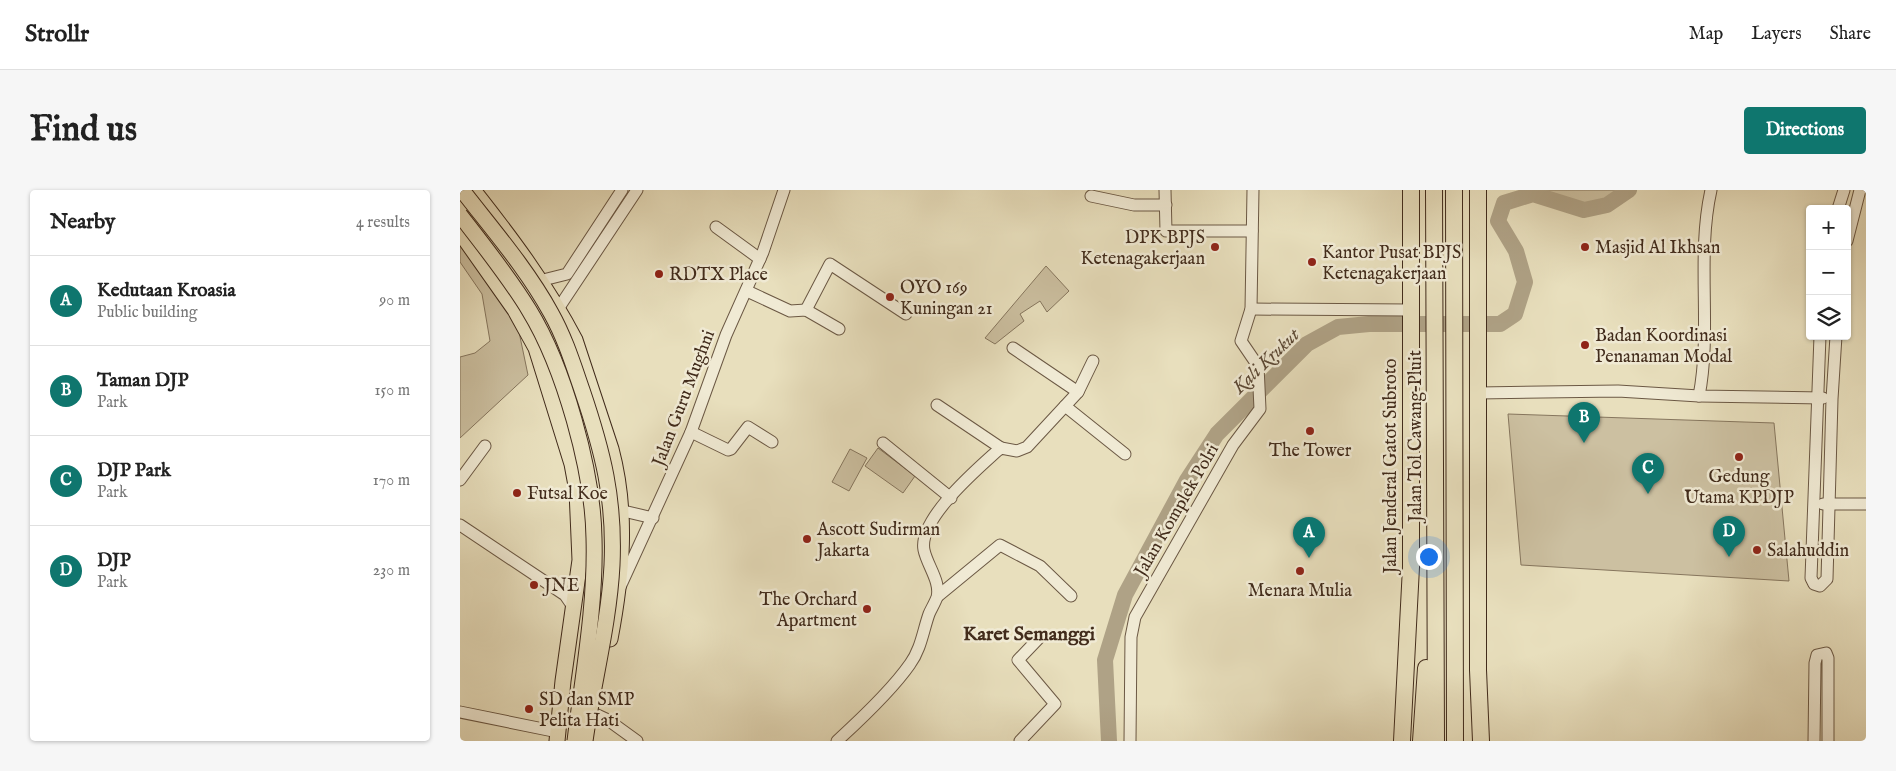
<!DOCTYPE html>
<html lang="en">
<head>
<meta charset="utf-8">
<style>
	:root { --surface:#fff; --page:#f6f6f6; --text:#222; --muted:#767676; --line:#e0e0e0; --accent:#0f766e }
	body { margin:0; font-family:"IM FELL English",serif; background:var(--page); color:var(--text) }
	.controls { position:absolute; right:15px; top:15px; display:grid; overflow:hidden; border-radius:5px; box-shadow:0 1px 4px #0004 }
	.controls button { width:45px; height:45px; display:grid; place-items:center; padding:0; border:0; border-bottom:1px solid var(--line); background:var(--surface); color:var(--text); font:25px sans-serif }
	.you { position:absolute; left:968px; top:366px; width:18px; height:18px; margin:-12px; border:4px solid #fff; border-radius:50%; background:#1a73e8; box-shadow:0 0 0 8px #1a73e833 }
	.badge { display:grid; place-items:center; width:32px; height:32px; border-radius:50%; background:var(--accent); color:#fff; font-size:16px; font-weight:700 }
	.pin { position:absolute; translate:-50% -41px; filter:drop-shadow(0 1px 2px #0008) }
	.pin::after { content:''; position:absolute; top:26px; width:18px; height:15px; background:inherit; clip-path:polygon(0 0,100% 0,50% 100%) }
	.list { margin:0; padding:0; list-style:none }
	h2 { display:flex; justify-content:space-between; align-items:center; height:65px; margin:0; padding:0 20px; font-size:21px }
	h2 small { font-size:16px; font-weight:400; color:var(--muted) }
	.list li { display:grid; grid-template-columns:32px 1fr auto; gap:15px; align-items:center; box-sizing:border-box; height:90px; padding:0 20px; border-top:1px solid var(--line) }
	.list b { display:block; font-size:19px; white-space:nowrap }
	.list p { margin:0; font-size:16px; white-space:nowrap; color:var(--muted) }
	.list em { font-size:16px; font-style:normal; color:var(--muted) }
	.icon { flex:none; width:28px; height:28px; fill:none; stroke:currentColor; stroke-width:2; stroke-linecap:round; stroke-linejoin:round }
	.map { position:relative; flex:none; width:1406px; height:551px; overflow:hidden; border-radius:5px }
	header { display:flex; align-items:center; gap:30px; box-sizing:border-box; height:70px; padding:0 25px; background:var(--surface); border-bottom:1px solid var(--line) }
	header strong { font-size:24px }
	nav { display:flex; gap:28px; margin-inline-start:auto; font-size:18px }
	.intro { display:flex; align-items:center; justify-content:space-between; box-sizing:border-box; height:120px; padding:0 30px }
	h1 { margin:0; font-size:35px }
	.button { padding:12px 22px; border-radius:5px; background:var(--accent); color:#fff; font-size:18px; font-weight:700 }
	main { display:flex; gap:30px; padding:0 30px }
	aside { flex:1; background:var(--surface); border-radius:5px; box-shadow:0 1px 4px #0004 }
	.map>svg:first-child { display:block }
</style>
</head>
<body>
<header>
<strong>Strollr</strong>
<nav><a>Map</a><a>Layers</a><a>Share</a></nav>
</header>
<div class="intro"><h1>Find us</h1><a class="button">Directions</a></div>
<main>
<aside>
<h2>Nearby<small>4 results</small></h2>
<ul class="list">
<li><span class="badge">A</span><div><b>Kedutaan Kroasia</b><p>Public building</p></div><em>90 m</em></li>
<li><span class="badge">B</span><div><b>Taman DJP</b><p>Park</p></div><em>150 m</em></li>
<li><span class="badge">C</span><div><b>DJP Park</b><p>Park</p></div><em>170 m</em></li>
<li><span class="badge">D</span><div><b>DJP</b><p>Park</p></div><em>230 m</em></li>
</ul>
</aside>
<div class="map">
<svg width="1406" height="551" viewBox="0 0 1406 551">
	<rect width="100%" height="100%" fill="#e8dfbd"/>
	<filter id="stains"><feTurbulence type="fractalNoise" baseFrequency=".004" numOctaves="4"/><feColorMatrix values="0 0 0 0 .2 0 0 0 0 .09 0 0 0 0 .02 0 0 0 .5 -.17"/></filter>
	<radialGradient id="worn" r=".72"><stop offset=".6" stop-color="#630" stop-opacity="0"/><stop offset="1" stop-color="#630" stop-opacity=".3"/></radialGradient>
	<g fill="#ccc0a1" stroke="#86765e">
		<path d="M 1077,0 L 1161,0 C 1125,23 1114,13 1077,0 Z"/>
		<path d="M 0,45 L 54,118 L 68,185 L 0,248 L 0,167 L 15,163 L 30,151 L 22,104 L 0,72 Z"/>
		<path d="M 586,76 L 609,101 L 587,122 L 580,111 L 560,124 L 564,131 L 535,154 L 525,148 Z"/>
		<path d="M 1048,224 L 1314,233 L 1329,391 L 1061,375 Z"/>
		<path d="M 418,258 L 455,286 L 443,303 L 405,276 Z"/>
		<path d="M 390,259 L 407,268 L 389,301 L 372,292 Z"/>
	</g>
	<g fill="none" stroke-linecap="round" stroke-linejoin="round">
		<path stroke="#afa286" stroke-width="16" d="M 649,551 L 645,470 L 665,405 L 727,290 L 757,244 L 847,154 L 878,137 L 909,134 L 1040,134 L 1055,124 L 1065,92 L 1056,61 L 1038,31 L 1044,13 L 1073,4 L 1124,20 L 1147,15 L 1169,0"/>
		<g stroke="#6b5844" stroke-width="13">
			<g id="minor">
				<path d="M 705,0 L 706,41 L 792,41"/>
				<path d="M 631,6 L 674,15 L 706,15"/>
				<path d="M 1378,19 L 1384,0"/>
				<path d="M 256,37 L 300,69"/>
				<path d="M 1387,51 L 1400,0"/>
				<path d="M 77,86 L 83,90 L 107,84 L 162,0"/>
				<path d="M 287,101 L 330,121 L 346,120 L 379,139"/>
				<path d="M 98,119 L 177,0"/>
				<path d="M 791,119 L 949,120"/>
				<path d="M 346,120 L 370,74 L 446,124"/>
				<path d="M 1360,146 L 1351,388 L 1354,394 L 1360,396 L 1367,389 L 1372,209 L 1376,146"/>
				<path d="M 618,202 L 633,171"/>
				<path d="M 1018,203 L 1158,201 L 1239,206 L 1363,208"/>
				<path d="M 1239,206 C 1252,139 1236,67 1251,0"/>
				<path d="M 477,215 L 541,258"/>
				<path d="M 605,216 L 665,264"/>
				<path d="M 231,242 L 268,260 L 271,259 L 288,237 L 312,252"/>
				<path d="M 423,253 L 491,308"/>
				<path d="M 0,290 L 25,256"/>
				<path d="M 1363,314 L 1406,314"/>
				<path d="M 159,320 L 193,328"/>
				<path d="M 0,335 L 105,405 L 114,418"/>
				<path d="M 160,397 L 231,242 L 266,145 L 303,62 L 324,0"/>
				<path d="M 478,406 L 540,355 L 580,376 L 611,406"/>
				<path d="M 0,522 L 98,542"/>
				<path d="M 135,524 L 148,530 L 177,551"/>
				<path d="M 377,551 C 400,530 432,500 450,474 C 461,459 463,441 469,424 C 471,419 475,413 477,407 C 481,392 467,375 464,360 C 458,330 515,281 536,262 L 541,258 L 557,261 L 567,257 L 618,202 L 553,158"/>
				<path d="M 560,551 L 595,514 L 558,470 L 580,447"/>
				<path d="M 670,551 L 671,447 L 675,427 L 773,255 L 800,219 L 798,176 L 781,151 L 791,119 L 793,0"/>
				<path d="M 1354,551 L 1355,473 L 1357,465 L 1366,463 L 1368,468 L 1368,551"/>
			</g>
		</g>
		<g stroke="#412b1b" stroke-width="17">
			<g id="major">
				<path d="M 13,0 C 51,48 87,96 115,150 L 151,259 C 168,323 162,386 150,449"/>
				<path d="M 0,42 L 55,120 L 76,158 L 112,274 L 117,301 L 120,370 L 103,491 L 97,551"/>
			</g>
		</g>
		<g stroke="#412b1b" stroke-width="18">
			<g id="highway">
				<path d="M 974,0 L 976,551"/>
				<path d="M 994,0 L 995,551"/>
				<path d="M 1018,0 L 1018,480 L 1021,551"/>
				<path d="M 942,551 L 951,377 L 951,0"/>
				<path d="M 961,551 L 966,478"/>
			</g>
		</g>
		<use href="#minor" stroke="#f0ead4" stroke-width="11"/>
		<use href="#major" stroke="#e8dfbd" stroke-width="15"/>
		<use href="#highway" stroke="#e8dfbd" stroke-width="16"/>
		<g stroke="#412b1b" stroke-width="17" stroke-linecap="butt">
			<g id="major-bridge">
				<path d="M 2,0 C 33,40 67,79 91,123 C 105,148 113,174 122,200 C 143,262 155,309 152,375 C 149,434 133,493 125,551"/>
				<path d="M 0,25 C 24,56 49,87 69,120 C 104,177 133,281 134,348 C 136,415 123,484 115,551"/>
			</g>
		</g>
		<use href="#major-bridge" stroke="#e8dfbd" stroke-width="15"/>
	</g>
	<g fill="#8f2418" stroke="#f0ead4" stroke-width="2">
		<circle cx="755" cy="57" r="5"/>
		<circle cx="1125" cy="57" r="5"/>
		<circle cx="852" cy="72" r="5"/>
		<circle cx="199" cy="84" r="5"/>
		<circle cx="430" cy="107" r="5"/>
		<circle cx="1125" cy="155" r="5"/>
		<circle cx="850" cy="241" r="5"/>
		<circle cx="1279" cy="267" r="5"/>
		<circle cx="57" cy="303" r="5"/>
		<circle cx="347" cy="349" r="5"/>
		<circle cx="1297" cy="360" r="5"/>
		<circle cx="840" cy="381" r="5"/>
		<circle cx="74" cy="395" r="5"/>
		<circle cx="407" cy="419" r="5"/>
		<circle cx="69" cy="519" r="5"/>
	</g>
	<g text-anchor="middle" stroke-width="5" stroke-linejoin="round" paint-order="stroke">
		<g font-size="18" fill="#412b1b" stroke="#f0ead4" text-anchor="start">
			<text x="745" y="53" text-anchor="end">DPK BPJS<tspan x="745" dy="21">Ketenagakerjaan</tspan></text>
			<text x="1135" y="63">Masjid Al Ikhsan</text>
			<text x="862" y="68">Kantor Pusat BPJS<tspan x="862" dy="21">Ketenagakerjaan</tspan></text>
			<text x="209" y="90">RDTX Place</text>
			<text x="440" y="103">OYO 169<tspan x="440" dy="21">Kuningan 21</tspan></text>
			<text x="1135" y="151">Badan Koordinasi<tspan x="1135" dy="21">Penanaman Modal</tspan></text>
			<text x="850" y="266" text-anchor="middle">The Tower</text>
			<text x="1279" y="292" text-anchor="middle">Gedung<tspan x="1279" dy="21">Utama KPDJP</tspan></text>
			<text x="67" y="309">Futsal Koe</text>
			<text x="357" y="345">Ascott Sudirman<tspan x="357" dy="21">Jakarta</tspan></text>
			<text x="1307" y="366">Salahuddin</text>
			<text x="84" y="401">JNE</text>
			<text x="840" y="406" text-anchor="middle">Menara Mulia</text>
			<text x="397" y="415" text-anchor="end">The Orchard<tspan x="397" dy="21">Apartment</tspan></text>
			<text x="79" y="515">SD dan SMP<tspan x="79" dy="21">Pelita Hati</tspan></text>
		</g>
		<g font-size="18" fill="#412b1b" stroke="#f0ead4">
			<text transform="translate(223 208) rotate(-69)" y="6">Jalan Guru Mughni</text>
			<text transform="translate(955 246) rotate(-90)" y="6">Jalan Tol Cawang–Pluit</text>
			<text transform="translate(930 276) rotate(-90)" y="6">Jalan Jenderal Gatot Subroto</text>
			<text transform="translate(716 320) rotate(-60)" y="6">Jalan Komplek Polri</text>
		</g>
		<g font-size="19" font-style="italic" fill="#5c4936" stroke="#f0ead4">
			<text transform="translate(805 170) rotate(-44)" y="7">Kali Krukut</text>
		</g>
		<g font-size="20" font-weight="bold" fill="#412b1b" stroke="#f0ead4">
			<text x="569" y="450">Karet Semanggi</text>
		</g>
	</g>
	<rect width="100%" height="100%" filter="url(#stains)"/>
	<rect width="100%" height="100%" fill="url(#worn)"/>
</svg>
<div class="controls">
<button>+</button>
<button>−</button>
<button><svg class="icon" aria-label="layers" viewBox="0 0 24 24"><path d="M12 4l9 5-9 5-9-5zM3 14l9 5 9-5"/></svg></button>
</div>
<div class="you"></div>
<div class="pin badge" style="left:849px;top:368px">A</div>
<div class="pin badge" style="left:1124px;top:253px">B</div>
<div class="pin badge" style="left:1188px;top:304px">C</div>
<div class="pin badge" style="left:1269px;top:367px">D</div>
</div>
</main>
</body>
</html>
